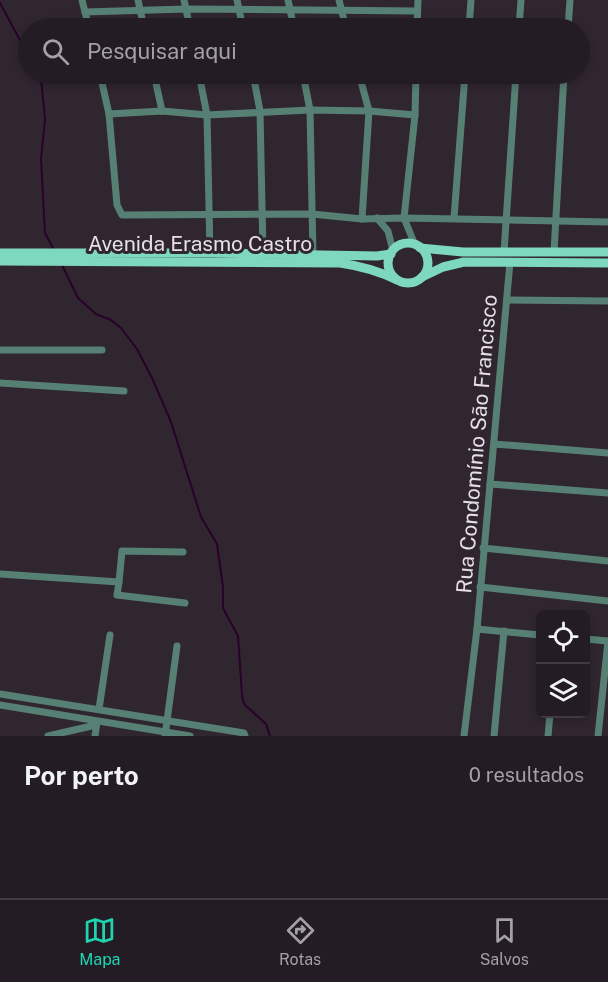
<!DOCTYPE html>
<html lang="pt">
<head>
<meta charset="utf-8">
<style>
	:root { --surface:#241c24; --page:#2c252c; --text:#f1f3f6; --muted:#a3a1a6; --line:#413a41; --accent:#1dd5b1 }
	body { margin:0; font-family:"Public Sans",sans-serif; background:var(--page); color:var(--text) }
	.controls { position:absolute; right:18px; bottom:18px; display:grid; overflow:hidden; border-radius:9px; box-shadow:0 3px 9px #0003 }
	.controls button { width:54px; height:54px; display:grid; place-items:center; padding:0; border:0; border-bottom:2px solid var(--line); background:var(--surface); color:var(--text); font:30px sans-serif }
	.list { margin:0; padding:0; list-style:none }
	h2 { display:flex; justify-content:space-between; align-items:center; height:78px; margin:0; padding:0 24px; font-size:26px }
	h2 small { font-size:20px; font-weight:400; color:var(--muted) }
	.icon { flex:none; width:33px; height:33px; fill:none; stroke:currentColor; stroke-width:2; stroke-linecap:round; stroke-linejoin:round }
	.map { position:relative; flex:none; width:608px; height:736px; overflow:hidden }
	.search { position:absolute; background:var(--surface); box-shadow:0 3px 9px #0003; left:18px; right:18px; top:18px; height:66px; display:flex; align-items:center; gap:15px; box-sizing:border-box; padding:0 21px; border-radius:33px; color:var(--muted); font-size:22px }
	.sheet { height:162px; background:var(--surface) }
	nav { display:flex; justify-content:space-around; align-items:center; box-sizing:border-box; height:84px; border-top:2px solid var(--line); background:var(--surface); font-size:16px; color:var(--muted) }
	nav a { display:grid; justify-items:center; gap:3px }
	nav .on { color:var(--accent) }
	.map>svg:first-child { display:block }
</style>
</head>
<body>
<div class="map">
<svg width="608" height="736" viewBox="0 0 608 736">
	<rect width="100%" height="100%" fill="#302630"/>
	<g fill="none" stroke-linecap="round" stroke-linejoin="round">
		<g stroke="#290129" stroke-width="2">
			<path d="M 0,3 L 28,55"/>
			<path d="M 39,74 L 41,78 L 45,119 L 41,159 L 45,233 L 54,250"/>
			<path d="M 61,263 L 78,298 L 96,314 L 111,320 L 121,328 L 137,349 L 153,380 L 171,422 L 201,517 L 217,544 L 223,587 L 223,608 L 238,636 L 242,695 L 244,704 L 266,724 L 270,736"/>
		</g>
		<g stroke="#578074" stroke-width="7">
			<path d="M 82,0 L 89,28"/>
			<path d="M 138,0 L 144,28"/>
			<path d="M 184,0 L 190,28"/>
			<path d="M 237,0 L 243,28"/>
			<path d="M 288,0 L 294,28"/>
			<path d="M 339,0 L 346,28"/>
			<path d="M 85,12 L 186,9 L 417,11"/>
			<path d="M 417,28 L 418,0"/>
			<path d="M 469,28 L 471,0"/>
			<path d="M 519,28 L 521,0"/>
			<path d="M 568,28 L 570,0"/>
			<path d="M 100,74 L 109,114 L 117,205 L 122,215 L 312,214 L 362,219 L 404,218 L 608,222"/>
			<path d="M 154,74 L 162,111"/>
			<path d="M 199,74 L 207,115 L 210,253"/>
			<path d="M 253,74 L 260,111 L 263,254"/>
			<path d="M 303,74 L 310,110 L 313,255"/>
			<path d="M 359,74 L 369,111 L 362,219"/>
			<path d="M 109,114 L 162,111 L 207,115 L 310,110 L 369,111 L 415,115"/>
			<path d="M 377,218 L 388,231 L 393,251"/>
			<path d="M 454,218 L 465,74"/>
			<path d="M 415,245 L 404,218 L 415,115 L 416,74"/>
			<path d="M 504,252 L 516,74"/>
			<path d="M 554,252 L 564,74"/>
			<path d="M 507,300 L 608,301"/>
			<path d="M 0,350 L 102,350"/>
			<path d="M 0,383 L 124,391"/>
			<path d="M 494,444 L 608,453"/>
			<path d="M 490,484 L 608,493"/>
			<path d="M 483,548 L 608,561"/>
			<path d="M 0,574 L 119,582 L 122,551 L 183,552"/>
			<path d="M 119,582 L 117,595 L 185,603"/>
			<path d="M 480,587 L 608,601"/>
			<path d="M 477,629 L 540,635"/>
			<path d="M 586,639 L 608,641"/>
			<path d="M 0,694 L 244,733 L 245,736"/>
			<path d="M 0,705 L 190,736"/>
			<path d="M 99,709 L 110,635"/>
			<path d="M 48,736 L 96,725"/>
			<path d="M 95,736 L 97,722"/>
			<path d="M 165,736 L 177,646"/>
			<path d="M 464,736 L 477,629 L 510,262"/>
			<path d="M 494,736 L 504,631"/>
			<path d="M 548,736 L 550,714"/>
			<path d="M 598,736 L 608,641"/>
		</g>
		<g stroke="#7ed7bf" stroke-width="9">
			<circle cx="408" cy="263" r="20"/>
			<path d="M 420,248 L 463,252 L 608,252"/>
			<path d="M 0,253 L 210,253 L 377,256 L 391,254"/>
			<path d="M 0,261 L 340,263 C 361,266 379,271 397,280"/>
			<path d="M 422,277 L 443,267 L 464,262 L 608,263"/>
		</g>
	</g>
	<g text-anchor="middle" stroke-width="6" stroke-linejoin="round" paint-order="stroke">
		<g font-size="21" fill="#e6dfe6" stroke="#302630">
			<text x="200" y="251">Avenida Erasmo Castro</text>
			<text transform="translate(477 444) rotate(-85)" y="7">Rua Condomínio São Francisco</text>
		</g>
	</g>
</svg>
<div class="controls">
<button><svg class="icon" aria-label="locate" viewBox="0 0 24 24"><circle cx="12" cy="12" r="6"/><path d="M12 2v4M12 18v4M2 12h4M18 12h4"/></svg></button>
<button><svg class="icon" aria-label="layers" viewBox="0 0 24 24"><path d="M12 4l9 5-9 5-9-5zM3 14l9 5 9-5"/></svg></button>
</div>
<div class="search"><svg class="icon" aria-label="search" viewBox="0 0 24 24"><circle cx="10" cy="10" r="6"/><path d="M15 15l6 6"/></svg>Pesquisar aqui</div>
</div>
<section class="sheet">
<h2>Por perto<small>0 resultados</small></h2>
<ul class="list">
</ul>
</section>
<nav>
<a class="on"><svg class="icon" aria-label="map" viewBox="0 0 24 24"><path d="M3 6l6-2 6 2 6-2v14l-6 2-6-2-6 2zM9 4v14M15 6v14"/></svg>Mapa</a>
<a><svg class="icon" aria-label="directions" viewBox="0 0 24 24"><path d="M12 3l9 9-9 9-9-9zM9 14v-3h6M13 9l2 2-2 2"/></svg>Rotas</a>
<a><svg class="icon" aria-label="saved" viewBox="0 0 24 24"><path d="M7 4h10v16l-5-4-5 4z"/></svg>Salvos</a>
</nav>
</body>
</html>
